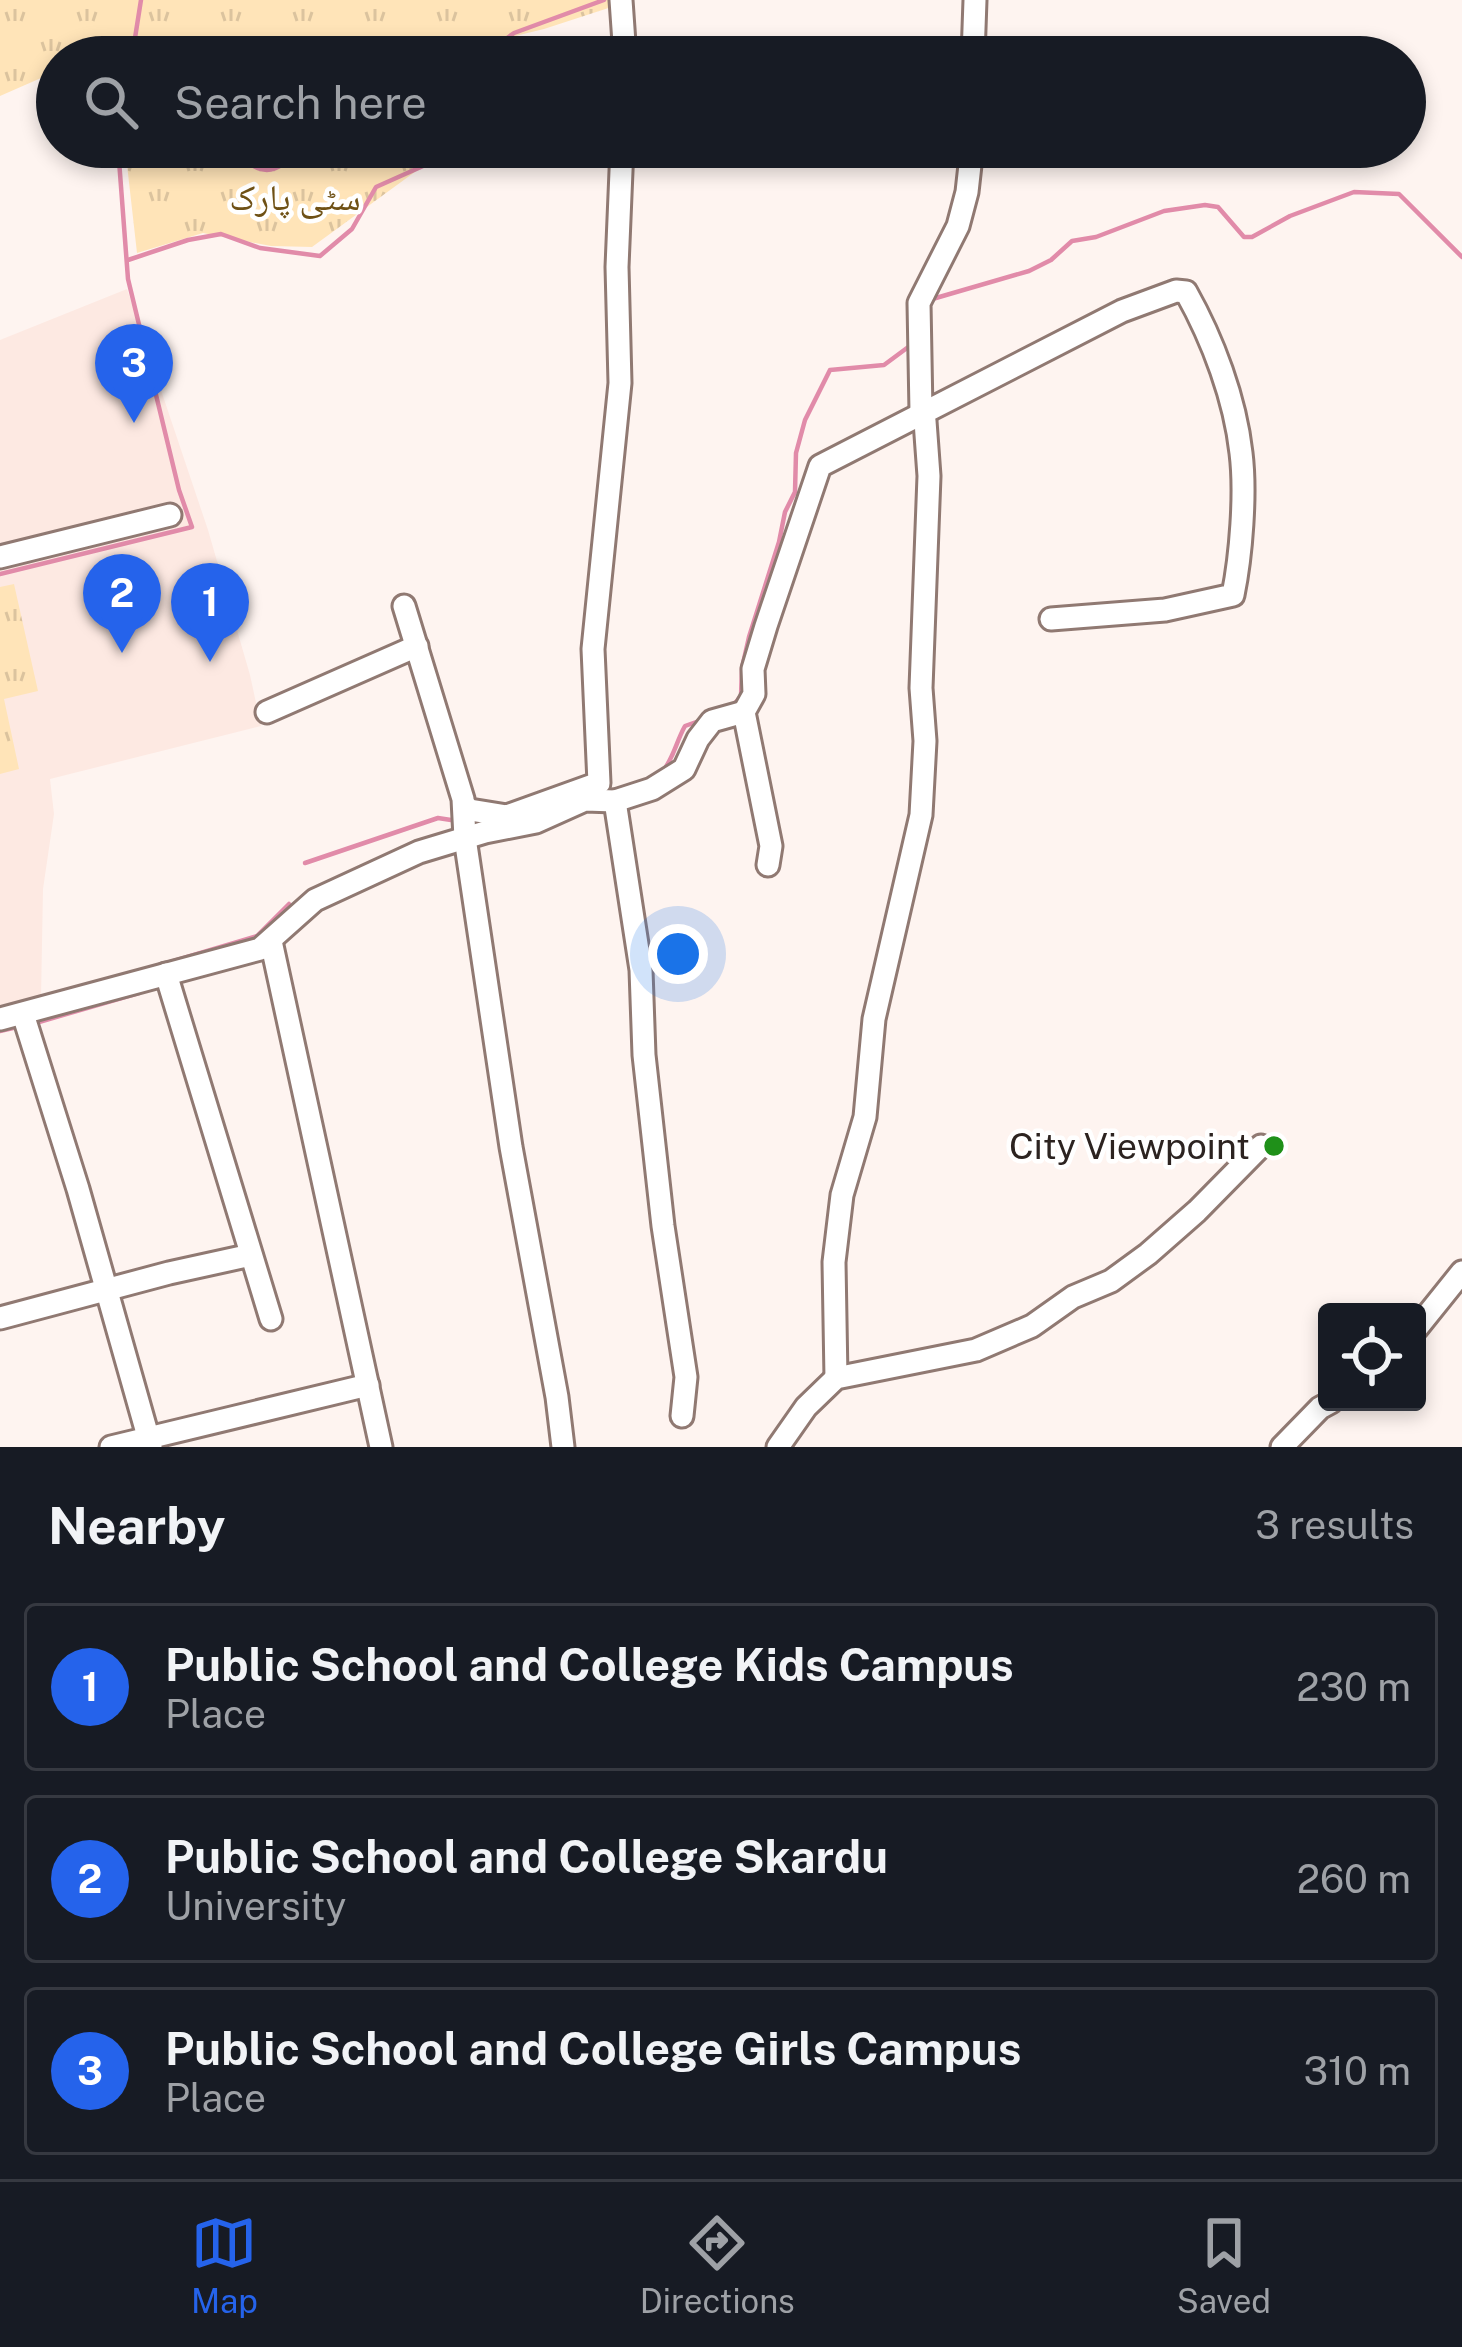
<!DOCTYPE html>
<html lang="en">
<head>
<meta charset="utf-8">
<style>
	:root { --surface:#171b24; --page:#242831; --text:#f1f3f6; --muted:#9ea1a6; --line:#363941; --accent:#2563eb }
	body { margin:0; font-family:"Public Sans","Noto Naskh Arabic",sans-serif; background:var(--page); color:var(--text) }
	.controls { position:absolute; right:36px; bottom:36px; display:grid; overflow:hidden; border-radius:12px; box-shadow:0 6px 18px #0003 }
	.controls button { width:108px; height:108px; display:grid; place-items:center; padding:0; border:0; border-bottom:3px solid var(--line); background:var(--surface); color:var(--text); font:60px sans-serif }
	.you { position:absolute; left:678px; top:954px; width:42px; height:42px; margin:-30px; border:9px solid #fff; border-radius:50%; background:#1a73e8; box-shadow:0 0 0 18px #1a73e833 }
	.badge { display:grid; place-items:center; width:78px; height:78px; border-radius:50%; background:var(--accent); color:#fff; font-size:39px; font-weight:700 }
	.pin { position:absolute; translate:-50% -99px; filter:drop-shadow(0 3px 6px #0008) }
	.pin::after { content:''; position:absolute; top:63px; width:42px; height:36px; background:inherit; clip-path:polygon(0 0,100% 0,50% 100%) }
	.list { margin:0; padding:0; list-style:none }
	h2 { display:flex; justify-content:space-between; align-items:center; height:156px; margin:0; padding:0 48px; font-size:51px }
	h2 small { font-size:39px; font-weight:400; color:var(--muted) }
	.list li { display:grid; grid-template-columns:78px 1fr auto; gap:36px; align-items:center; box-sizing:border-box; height:168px; margin:0 24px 24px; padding:0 24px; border:3px solid var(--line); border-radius:12px }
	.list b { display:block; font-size:45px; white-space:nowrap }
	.list p { margin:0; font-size:39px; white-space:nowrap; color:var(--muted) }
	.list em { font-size:39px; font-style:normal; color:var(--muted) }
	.icon { flex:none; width:66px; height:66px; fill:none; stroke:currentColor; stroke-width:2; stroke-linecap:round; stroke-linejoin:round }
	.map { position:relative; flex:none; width:1462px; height:1447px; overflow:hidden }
	.search { position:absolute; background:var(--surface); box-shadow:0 6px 18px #0003; left:36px; right:36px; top:36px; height:132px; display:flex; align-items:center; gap:30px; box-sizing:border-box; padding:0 42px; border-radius:66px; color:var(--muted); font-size:45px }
	.sheet { height:732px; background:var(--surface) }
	nav { display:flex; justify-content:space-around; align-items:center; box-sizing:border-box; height:168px; border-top:3px solid var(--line); background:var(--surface); font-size:33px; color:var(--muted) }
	nav a { display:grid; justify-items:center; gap:6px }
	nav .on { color:var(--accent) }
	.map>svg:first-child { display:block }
</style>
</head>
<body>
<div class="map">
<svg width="1462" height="1447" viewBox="0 0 1462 1447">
	<defs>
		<pattern id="grass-tufts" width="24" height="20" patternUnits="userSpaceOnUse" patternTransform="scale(3)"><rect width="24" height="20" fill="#ffe4b8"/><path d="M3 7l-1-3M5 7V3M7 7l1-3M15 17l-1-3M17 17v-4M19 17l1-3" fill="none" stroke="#dbc39e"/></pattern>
	</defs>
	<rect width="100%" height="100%" fill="#fef4f0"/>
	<path fill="#fde9e2" d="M 127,289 L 208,530 L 250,675 L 261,726 L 50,779 L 54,814 L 43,889 L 41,998 L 0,1008 L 0,340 Z"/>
	<g fill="url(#grass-tufts)">
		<path d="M 0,0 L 633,0 L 544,29 L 494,41 L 485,57 L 116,57 L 114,46 L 89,57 L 57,57 L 57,71 L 0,96 Z"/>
		<path d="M 125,147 L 440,147 L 434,158 L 312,247 L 271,246 L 203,233 L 137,253 Z"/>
		<path d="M 14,584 L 38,691 L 4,699 L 19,769 L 0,774 L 0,587 Z"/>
	</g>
	<path fill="#e18ba9" d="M 237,147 L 297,147 C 285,180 249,181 237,147 Z"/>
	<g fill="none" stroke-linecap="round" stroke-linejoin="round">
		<g stroke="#e18ba9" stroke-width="4.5">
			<path d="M 132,57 L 141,0"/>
			<path d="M 481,57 L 514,33 L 604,0"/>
			<path d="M 128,260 L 188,240 L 221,234 L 260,248 L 320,256 L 352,229 L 376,187 L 432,162 L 446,147"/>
			<path d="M 929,300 L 1029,271 L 1051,260 L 1072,241 L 1096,237 L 1164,211 L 1205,205 L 1218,207 L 1244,237 L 1252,237 L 1290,216 L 1354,192 L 1399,194 L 1462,257"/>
			<path d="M 0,574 L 192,527 L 179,490 L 128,279 L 118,147"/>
			<path d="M 732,707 L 741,696 L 742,668 L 749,637 L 779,542 L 785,512 L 795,492 L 796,453 L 805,420 L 830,370 L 884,365 L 911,345"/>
			<path d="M 663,771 C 674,757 676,742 685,726 L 699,721"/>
			<path d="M 305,863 L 438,818 L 451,820"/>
			<path d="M 167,963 L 257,936 L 289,904"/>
			<path d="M 39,1022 L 139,993"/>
			<path d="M 0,1031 L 13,1028"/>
		</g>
		<g stroke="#907972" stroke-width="27">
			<g id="minor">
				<path d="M 621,0 L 625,57"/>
				<path d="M 973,57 L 975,0"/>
				<path d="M 0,557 L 170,515"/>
				<path d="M 404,606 L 463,799 L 465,838 L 511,1147 L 557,1397 L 563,1447"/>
				<path d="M 267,712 L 417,646"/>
				<path d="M 615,801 L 641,970 L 644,1055 L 663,1226 L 686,1377 L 682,1416"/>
				<path d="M 464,805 L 470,810 L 507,816 L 599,783 L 593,649 L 620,383 L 617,267 L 622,147"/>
				<path d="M 768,865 L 771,846 L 744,712 L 754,694 L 753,669 L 766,626 L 820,466 L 1122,311 L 1176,291 L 1186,292 C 1213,340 1235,399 1241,453 C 1246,493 1241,556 1233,595 L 1165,610 L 1051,619"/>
				<path d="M 271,941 L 381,1447"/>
				<path d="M 166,974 L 271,1319"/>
				<path d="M 23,1014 L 78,1189 L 151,1447"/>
				<path d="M 0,1019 L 260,949 L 315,900 L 419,852 L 485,832 L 536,822 L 585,800 L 615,801 L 652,789 L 684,769 L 698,739 L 712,721 L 744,712"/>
				<path d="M 0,1318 L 169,1273 L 251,1255"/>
				<path d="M 1417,1328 L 1462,1272"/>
				<path d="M 836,1378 L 834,1262 L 842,1195 L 865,1117 L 874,1019 L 921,815 L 925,741 L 921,688 L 929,476 L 925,421 L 921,412 L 919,303 L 958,226 L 967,192 L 972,147"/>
				<path d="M 111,1447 L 368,1385"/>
				<path d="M 778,1447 L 806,1407 L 836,1378 L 976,1350 L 1032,1326 L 1073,1297 L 1111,1281 L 1148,1254 L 1197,1211 L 1261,1146"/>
				<path d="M 1282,1447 L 1320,1408 L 1331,1402"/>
			</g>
		</g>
		<use href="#minor" stroke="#fff" stroke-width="21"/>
	</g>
	<circle fill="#1f9019" stroke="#fff" stroke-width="4.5" cx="1274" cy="1146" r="12"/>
	<g text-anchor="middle" stroke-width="9" stroke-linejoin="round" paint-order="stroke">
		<g font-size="36" fill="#6f5115" stroke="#fff">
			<text x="295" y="210">سٹی پارک</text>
		</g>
		<g font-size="36" fill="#2c2320" stroke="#fff" text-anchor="end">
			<text x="1250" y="1159">City Viewpoint</text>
		</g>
	</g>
</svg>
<div class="controls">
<button><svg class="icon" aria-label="locate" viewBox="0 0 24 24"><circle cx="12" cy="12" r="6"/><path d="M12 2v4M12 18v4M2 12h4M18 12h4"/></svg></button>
</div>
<div class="you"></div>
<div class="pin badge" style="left:210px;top:662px">1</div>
<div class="pin badge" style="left:122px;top:653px">2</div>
<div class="pin badge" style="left:134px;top:423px">3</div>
<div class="search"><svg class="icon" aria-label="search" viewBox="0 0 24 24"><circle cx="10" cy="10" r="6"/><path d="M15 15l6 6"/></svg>Search here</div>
</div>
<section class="sheet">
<h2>Nearby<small>3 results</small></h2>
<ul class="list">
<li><span class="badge">1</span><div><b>Public School and College Kids Campus</b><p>Place</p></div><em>230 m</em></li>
<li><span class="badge">2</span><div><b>Public School and College Skardu</b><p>University</p></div><em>260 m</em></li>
<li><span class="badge">3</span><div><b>Public School and College Girls Campus</b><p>Place</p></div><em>310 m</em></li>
</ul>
</section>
<nav>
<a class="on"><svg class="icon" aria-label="map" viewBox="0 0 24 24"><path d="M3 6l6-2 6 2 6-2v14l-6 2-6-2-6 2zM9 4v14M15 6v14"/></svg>Map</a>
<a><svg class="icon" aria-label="directions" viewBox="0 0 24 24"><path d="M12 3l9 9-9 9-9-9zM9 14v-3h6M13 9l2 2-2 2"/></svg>Directions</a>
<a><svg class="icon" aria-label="saved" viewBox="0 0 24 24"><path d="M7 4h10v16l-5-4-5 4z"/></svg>Saved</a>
</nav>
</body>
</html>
